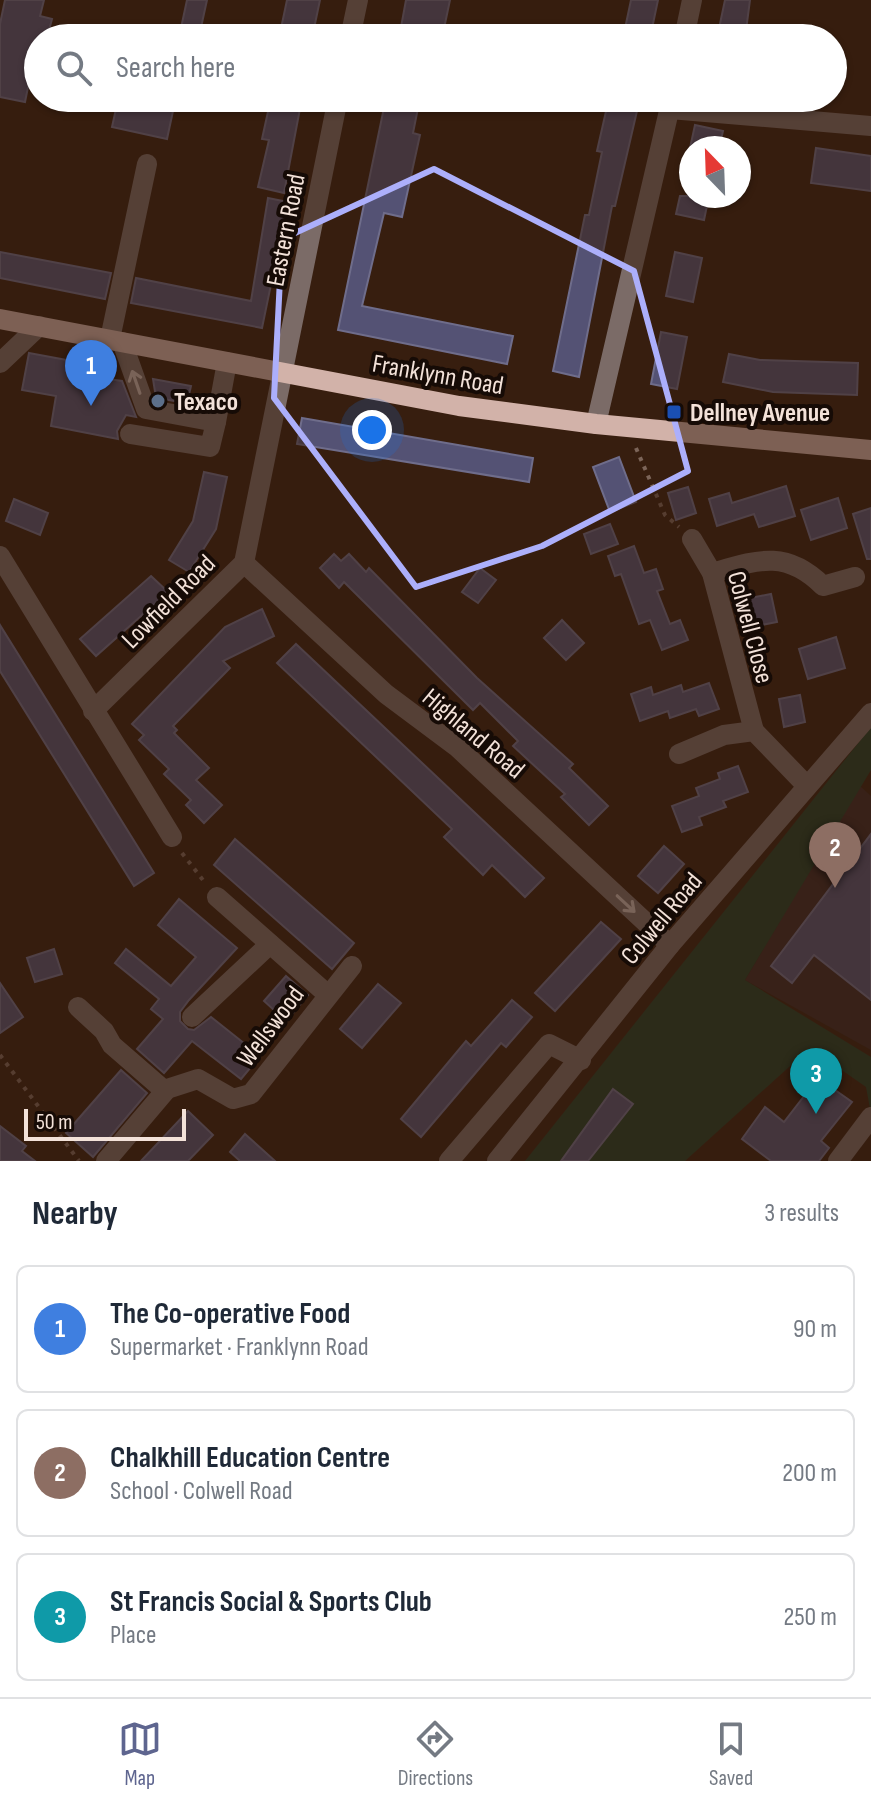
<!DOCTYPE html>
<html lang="en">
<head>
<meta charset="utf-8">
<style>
	:root { --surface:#fff; --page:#f6f6f7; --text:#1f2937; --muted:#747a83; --line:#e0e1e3; --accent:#5e658f }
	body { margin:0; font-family:"Sofia Sans Condensed",sans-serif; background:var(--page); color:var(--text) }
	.compass { position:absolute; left:679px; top:136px; width:72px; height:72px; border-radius:50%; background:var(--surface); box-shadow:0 2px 6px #0004; rotate:337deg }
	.scale { position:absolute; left:24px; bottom:20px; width:162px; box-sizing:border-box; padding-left:8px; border:4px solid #f3e2d9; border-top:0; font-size:22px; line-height:28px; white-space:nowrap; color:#f3e2d9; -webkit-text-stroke:6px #160b06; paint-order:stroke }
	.you { position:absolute; left:372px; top:430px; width:28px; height:28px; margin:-20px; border:6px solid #fff; border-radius:50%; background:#1a73e8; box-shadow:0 0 0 12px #1a73e833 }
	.badge { display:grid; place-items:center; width:52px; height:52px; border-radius:50%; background:var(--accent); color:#fff; font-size:26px; font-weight:700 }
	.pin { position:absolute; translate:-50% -66px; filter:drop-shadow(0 2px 4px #0008) }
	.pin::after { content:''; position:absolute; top:42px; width:28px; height:24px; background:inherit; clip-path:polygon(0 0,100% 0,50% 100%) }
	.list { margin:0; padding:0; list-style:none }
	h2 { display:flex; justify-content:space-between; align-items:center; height:104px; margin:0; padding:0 32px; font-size:34px }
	h2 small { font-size:26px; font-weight:400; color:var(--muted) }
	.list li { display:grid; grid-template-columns:52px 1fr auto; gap:24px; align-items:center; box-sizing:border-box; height:128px; margin:0 16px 16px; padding:0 16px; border:2px solid var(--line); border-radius:12px }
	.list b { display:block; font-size:30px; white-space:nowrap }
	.list p { margin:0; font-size:26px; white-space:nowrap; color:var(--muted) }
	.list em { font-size:26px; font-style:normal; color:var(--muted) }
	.icon { flex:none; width:44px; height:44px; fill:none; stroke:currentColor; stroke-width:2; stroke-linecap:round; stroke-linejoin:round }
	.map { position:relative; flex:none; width:871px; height:1161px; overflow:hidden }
	.search { position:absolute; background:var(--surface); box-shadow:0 2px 6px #0004; left:24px; right:24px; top:24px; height:88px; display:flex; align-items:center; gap:20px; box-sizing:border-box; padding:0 28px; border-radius:44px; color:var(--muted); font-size:30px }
	.sheet { height:536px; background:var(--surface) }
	nav { display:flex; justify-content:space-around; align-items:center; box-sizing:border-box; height:112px; border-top:2px solid var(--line); background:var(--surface); font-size:22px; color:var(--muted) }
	nav a { display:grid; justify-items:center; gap:4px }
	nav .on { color:var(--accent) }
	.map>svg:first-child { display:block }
</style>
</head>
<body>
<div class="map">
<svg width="871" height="1161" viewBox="0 0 871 1161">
	<rect width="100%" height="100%" fill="#371e0f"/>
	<path fill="#3a2724" d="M 860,786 L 871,796 L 871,1050 L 745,980 Z"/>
	<path fill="#213c27" d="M 871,727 L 871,770 L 745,980 L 871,1057 L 871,1114 L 866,1087 L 810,1048 L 685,1161 L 525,1161 Z"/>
	<g fill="#545274" stroke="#6f6d8b" stroke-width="2">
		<path d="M 5,0 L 44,0 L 40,16 L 52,19 L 47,38 L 38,38 L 25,102 L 0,97 L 0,24 Z"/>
		<path d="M 187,0 L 207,0 L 200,32 L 181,28 Z"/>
		<path d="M 287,0 L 320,0 L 312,38 L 279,38 Z"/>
		<path d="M 406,0 L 450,0 L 442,38 L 399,38 Z"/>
		<path d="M 631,0 L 658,0 L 650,38 L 623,38 Z"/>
		<path d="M 725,0 L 750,0 L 745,38 L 717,38 Z"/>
		<path d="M 271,98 L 302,98 L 284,193 L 258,187 L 269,140 L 262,139 Z"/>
		<path d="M 386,98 L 420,98 L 413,133 L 420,135 L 402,217 L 384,213 L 362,306 L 513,336 L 507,364 L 338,330 Z"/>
		<path d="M 609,98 L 640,98 L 615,206 L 612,206 L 579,377 L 553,371 L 585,215 L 589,215 L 602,152 L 597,151 Z"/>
		<path d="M 118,100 L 173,111 L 167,139 L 112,127 Z"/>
		<path d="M 695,125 L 723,131 L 719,148 L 690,148 Z"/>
		<path d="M 816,148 L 871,156 L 871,191 L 811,183 Z"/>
		<path d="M 680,196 L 709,196 L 704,220 L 676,214 Z"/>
		<path d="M 268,198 L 288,202 L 262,328 L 131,303 L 136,278 L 251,301 Z"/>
		<path d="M 0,252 L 111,273 L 105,299 L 0,278 Z"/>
		<path d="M 675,252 L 702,258 L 693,302 L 666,296 Z"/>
		<path d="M 661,332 L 687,337 L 677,389 L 651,384 Z"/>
		<path d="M 29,353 L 110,368 L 108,379 L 122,381 L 136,417 L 126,415 L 117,431 L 118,439 L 51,426 L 56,396 L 22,390 Z"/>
		<path d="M 729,354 L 760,360 L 858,363 L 857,395 L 773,392 L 723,382 Z"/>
		<path d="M 153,379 L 191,386 L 187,403 L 156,398 Z"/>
		<path d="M 302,418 L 533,458 L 529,482 L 297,444 Z"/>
		<path d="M 619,457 L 636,502 L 610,512 L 593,467 Z"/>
		<path d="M 204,472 L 227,477 L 216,529 L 189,572 L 169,560 L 193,521 Z"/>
		<path d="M 786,486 L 795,516 L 759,527 L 754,514 L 717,526 L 709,499 L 729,493 L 732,503 Z"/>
		<path d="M 688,487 L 696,513 L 676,520 L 668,493 Z"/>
		<path d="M 838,498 L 847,528 L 811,540 L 801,510 Z"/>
		<path d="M 14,499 L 48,513 L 40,535 L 6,521 Z"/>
		<path d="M 871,508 L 871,559 L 867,559 L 853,514 Z"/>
		<path d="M 610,524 L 618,544 L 591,554 L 584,534 Z"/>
		<path d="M 634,546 L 644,573 L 656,569 L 663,589 L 657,591 L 670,624 L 680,620 L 688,640 L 662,650 L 650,620 L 639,624 L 621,574 L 615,576 L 608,556 Z"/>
		<path d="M 334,554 L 341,561 L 349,554 L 366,572 L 369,568 L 477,678 L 573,764 L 569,768 L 608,806 L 589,825 L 561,797 L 565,794 L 513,746 L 518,741 L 480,703 L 473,710 L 344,582 L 339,588 L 320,568 Z"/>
		<path d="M 480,568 L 496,580 L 478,603 L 462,592 Z"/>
		<path d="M 151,576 L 168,592 L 96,656 L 80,639 Z"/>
		<path d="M 771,594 L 777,622 L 756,626 L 750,598 Z"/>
		<path d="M 262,609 L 274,636 L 223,661 L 230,668 L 173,726 L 177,730 L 174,733 L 209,768 L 196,780 L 222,805 L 204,823 L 186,805 L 191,800 L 164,774 L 169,769 L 139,740 L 144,735 L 132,724 L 225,627 Z"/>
		<path d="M 562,620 L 584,643 L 566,660 L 544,638 Z"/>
		<path d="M 0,625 L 154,873 L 134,886 L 0,671 Z"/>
		<path d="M 836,637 L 845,668 L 808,679 L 799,649 Z"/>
		<path d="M 296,644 L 544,878 L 525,897 L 492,865 L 483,875 L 444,837 L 452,829 L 277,663 Z"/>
		<path d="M 709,683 L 719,709 L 699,716 L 696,709 L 670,718 L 668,711 L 640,721 L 631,694 L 651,687 L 653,695 L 681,685 L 683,692 Z"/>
		<path d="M 800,695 L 805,722 L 784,727 L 779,699 Z"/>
		<path d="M 738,766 L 748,792 L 723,801 L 726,807 L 699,817 L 702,825 L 682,832 L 672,806 L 699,796 L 696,788 L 720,779 L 718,773 Z"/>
		<path d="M 871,834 L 871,1000 L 814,955 L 792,983 L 771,966 Z"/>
		<path d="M 235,839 L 354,943 L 332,969 L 214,865 Z"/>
		<path d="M 664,846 L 684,864 L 658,893 L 638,876 Z"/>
		<path d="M 179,899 L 237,948 L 189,1000 L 180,1012 L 180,1021 L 188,1029 L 194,1030 L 211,1017 L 260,1056 L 241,1079 L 192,1041 L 164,1073 L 137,1049 L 163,1019 L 151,1009 L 159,999 L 115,963 L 126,949 L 171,986 L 196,957 L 158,925 Z"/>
		<path d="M 601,922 L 621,939 L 555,1011 L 535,993 Z"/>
		<path d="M 54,949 L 62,974 L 35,982 L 27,958 Z"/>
		<path d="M 286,976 L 308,995 L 286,1021 L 264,1001 Z"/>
		<path d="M 0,983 L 23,1017 L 0,1033 Z"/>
		<path d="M 378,984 L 401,1003 L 362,1048 L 340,1029 Z"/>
		<path d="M 512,1000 L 532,1017 L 506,1047 L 501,1043 L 421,1137 L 401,1119 L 466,1041 L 471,1046 Z"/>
		<path d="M 121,1070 L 147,1093 L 93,1157 L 66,1133 Z"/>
		<path d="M 818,1078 L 852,1102 L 821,1141 L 829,1148 L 819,1161 L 771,1161 L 742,1139 L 765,1107 L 784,1122 Z"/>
		<path d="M 613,1089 L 633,1104 L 588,1161 L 561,1161 Z"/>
		<path d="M 188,1111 L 213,1135 L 188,1161 L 141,1161 Z"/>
		<path d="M 0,1126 L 26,1146 L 22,1151 L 35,1161 L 0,1161 Z"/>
		<path d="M 245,1134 L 275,1161 L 240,1161 L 230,1152 Z"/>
	</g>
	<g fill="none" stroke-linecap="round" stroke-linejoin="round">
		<g stroke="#7c6559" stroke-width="4" stroke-dasharray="4 6" stroke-linecap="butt">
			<path d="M 636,448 L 665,515 L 679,527"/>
			<path d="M 182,853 L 206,884"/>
			<path d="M 0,1055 L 79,1161"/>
		</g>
		<g stroke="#7b6b67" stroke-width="20">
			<path d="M 350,38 L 358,0"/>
			<path d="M 684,38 L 692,0"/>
			<path d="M 670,109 L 871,126"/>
			<path d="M 110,339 L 147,164"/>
			<path d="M 122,342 L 146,409 L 216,422 L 227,362"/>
			<path d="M 0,363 L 39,326"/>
			<path d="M 596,424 L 672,98"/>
			<path d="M 130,434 L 210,447 L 216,422"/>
			<path d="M 692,539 L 712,573 L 754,731"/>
			<path d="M 0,556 L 172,837"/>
			<path d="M 244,563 L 386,694 L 457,747 L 670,945"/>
			<path d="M 712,573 C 757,560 786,549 823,586 L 855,577"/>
			<path d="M 93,711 L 244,563 L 338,98"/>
			<path d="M 679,754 L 724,735 L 754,731 L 807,786"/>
			<path d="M 217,897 L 327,994"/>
			<path d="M 78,1007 L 104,1031 L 112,1045 L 165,1091"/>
			<path d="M 192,1017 L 270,944"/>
			<path d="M 106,1161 L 167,1089 L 198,1079 L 233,1099 L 251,1094 L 352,966"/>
			<path d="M 449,1161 L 549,1044 L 581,1060"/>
			<path d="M 497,1161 L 670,945 L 871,713"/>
			<path d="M 838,1161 L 871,1117"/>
		</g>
		<path stroke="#d2b2a9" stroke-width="20" d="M 0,319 L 459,406 L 596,424 L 871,450"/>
	</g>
	<defs><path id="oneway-shaft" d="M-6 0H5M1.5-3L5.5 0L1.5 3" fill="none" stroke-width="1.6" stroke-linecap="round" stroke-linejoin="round" transform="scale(2)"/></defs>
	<g stroke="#c9b8b1">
		<use href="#oneway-shaft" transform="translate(136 382) rotate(-109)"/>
		<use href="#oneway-shaft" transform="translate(626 904) rotate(43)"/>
	</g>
	<path d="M0 0H871V1161H0ZM 434,169 L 634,271 L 688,471 L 542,546 L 416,587 L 274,398 L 282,239 Z" fill="#371e0f" fill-opacity=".55" fill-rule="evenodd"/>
	<path fill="none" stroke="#acaffb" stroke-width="6" stroke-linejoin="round" d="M 434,169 L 634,271 L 688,471 L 542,546 L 416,587 L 274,398 L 282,239 Z"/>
	<circle fill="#5c6f8a" stroke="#160b06" stroke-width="3" cx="158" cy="401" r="8"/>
	<rect fill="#1a4fb4" stroke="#160b06" stroke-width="3" x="666" y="404" width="16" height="16" rx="4"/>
	<g text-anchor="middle" stroke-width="8" stroke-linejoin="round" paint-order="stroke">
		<g font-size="26" fill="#f3e2d9" stroke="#160b06">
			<text transform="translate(285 230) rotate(-79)" y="9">Eastern Road</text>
			<text transform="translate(438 374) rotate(10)" y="9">Franklynn Road</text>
			<text transform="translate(168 601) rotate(-45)" y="9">Lowfield Road</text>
			<text transform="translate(751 627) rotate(75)" y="9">Colwell Close</text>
			<text transform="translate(474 733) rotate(40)" y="9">Highland Road</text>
			<text transform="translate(661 918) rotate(-50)" y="9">Colwell Road</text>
			<text transform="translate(270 1026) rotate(-53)" y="9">Wellswood</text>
		</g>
		<g font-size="26" font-weight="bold" fill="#f3e2d9" stroke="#160b06" text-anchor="start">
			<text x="174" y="410">Texaco</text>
			<text x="690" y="421">Dellney Avenue</text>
		</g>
	</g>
</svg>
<svg class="compass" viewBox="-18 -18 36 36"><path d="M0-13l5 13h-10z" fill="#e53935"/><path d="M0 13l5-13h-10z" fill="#747a83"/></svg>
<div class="scale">50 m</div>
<div class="you"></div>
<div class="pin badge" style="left:91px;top:406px;background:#3f7fe0">1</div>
<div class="pin badge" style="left:835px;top:888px;background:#8d6e63">2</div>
<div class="pin badge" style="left:816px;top:1114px;background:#0f9aa8">3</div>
<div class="search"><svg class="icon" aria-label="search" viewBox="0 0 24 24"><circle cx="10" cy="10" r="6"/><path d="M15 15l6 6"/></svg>Search here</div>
</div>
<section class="sheet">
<h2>Nearby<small>3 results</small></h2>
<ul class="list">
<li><span class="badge" style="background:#3f7fe0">1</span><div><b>The Co-operative Food</b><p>Supermarket · Franklynn Road</p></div><em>90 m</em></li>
<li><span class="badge" style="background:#8d6e63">2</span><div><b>Chalkhill Education Centre</b><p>School · Colwell Road</p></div><em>200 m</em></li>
<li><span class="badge" style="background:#0f9aa8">3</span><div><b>St Francis Social &amp; Sports Club</b><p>Place</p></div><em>250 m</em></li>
</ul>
</section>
<nav>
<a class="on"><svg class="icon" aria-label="map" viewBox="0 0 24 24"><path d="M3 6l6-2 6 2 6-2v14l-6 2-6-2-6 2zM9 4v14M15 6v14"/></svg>Map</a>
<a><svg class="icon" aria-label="directions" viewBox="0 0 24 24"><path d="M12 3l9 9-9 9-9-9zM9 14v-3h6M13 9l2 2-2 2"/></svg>Directions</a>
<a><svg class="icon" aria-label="saved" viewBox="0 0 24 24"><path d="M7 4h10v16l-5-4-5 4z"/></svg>Saved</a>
</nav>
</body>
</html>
